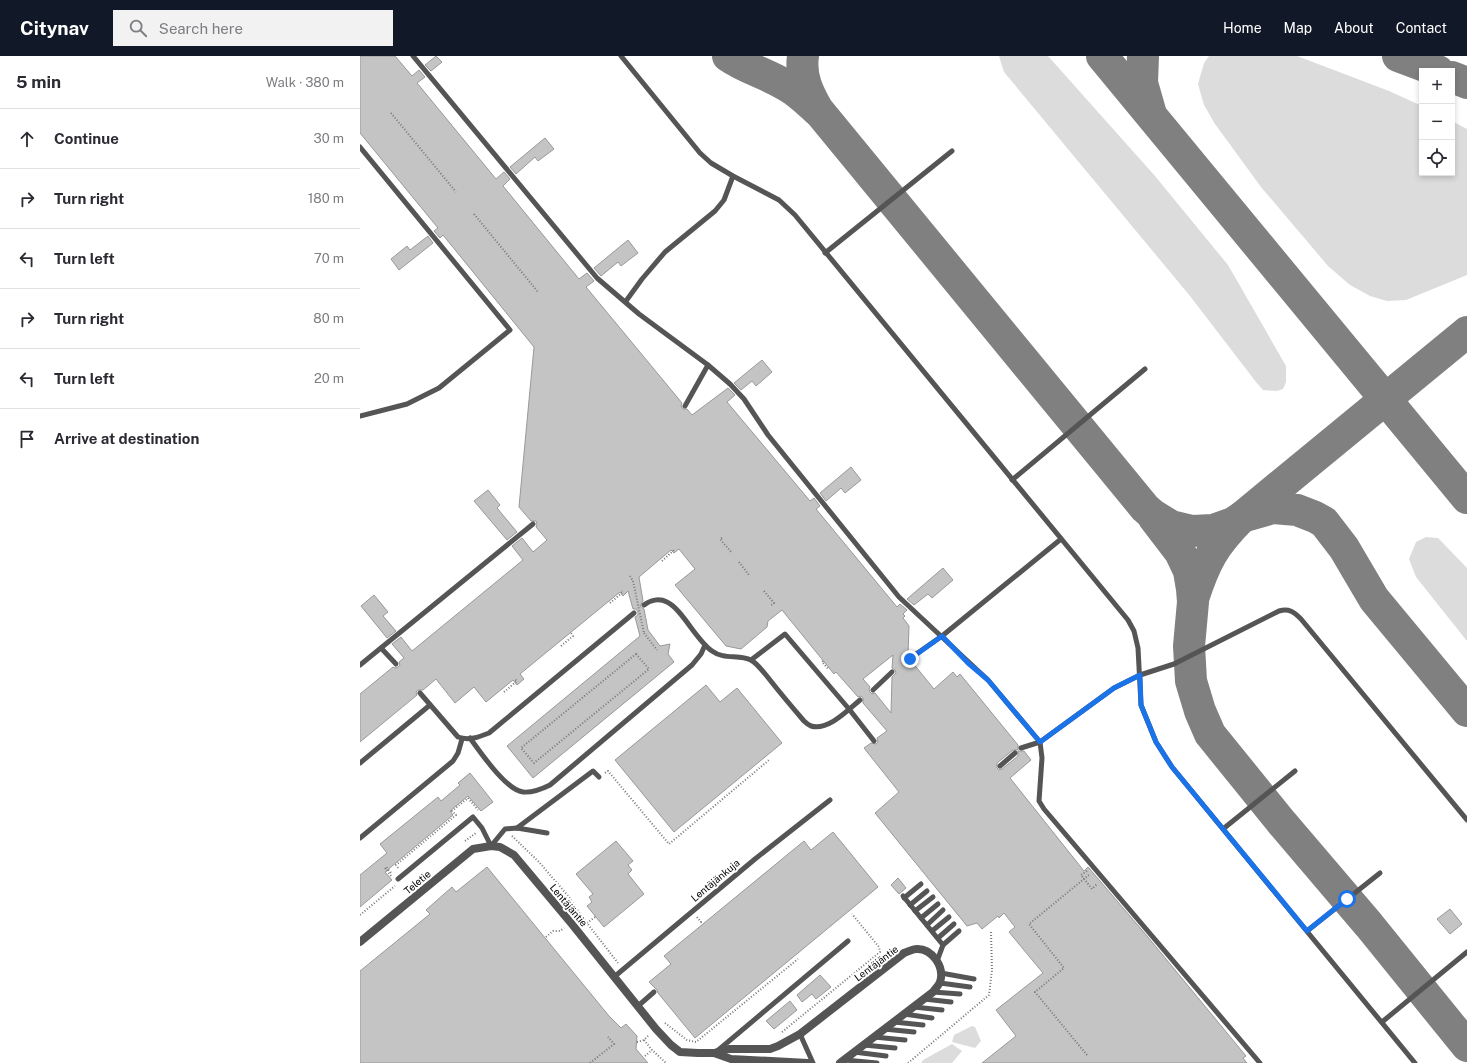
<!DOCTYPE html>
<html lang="en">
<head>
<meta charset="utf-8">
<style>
	:root { --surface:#fff; --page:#f2f2f3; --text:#2b2b33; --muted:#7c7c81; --line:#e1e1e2; --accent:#111827 }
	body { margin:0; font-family:"Public Sans",sans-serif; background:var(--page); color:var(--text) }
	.controls { position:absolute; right:12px; top:12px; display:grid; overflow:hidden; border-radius:0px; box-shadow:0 2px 6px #0003 }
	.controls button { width:36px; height:36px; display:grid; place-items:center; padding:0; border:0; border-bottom:1px solid var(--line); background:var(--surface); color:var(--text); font:20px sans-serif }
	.stop { position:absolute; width:12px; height:12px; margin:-9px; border:3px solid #1a73e8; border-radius:50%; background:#fff }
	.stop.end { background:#1a73e8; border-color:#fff; box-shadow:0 1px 4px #0008 }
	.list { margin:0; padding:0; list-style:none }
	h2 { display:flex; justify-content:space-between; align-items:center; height:52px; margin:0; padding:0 16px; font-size:17px }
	h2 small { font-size:13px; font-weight:400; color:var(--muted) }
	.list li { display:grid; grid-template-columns:26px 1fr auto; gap:12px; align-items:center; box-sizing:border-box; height:60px; padding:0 16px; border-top:1px solid var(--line) }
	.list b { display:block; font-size:15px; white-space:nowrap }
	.list em { font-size:13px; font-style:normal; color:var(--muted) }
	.icon { flex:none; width:22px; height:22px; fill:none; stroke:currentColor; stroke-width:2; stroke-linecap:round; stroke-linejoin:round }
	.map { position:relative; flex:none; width:1107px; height:1007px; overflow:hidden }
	header { display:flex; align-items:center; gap:24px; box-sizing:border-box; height:56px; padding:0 20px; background:var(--accent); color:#fff }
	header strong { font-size:19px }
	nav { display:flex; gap:22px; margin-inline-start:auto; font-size:14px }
	.search { width:280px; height:36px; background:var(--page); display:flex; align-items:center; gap:10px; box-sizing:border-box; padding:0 14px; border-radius:0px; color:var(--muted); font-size:15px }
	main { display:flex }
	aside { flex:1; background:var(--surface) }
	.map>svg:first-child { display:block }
</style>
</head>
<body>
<header>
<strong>Citynav</strong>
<div class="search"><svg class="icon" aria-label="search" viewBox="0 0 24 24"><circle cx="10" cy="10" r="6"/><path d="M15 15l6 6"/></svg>Search here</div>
<nav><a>Home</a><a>Map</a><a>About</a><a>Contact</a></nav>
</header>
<main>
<aside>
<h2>5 min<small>Walk · 380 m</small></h2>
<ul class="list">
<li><svg class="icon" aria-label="ahead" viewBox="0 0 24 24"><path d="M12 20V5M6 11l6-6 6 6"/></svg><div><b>Continue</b></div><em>30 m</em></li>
<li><svg class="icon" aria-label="right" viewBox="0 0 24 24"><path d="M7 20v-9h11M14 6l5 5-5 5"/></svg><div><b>Turn right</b></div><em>180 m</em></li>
<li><svg class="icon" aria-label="left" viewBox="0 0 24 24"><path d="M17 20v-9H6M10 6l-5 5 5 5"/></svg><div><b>Turn left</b></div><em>70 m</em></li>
<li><svg class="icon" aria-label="right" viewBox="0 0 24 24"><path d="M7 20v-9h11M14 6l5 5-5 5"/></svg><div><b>Turn right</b></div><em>80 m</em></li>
<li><svg class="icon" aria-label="left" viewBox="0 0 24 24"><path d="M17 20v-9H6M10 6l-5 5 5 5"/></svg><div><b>Turn left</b></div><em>20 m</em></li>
<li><svg class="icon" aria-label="arrive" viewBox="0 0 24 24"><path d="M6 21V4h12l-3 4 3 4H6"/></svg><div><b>Arrive at destination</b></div></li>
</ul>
</aside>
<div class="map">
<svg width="1107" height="1007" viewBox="0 0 1107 1007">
	<rect width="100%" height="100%" fill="#fff"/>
	<g fill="#dcdcdc">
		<path d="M 639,0 L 688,0 L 795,120 L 868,209 L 926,310 L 926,326 L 923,333 L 917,335 L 903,334 L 896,326 L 830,240 L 644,16 Z"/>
		<path d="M 849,0 L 937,0 L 1029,35 L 1062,50 L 1062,117 L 1092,117 L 1092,65 L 1107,73 L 1107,219 L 1046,244 L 1027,245 L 1010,240 L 990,229 L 968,210 L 901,131 L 855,68 L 844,49 L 838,28 L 844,7 Z"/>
		<path d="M 1066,481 L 1078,482 L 1107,512 L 1107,585 L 1056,521 L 1049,503 L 1056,486 Z"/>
		<path d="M 612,970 L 615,971 L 621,985 L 615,992 L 592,986 L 594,979 Z"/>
		<path d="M 592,988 L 602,995 L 592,1007 L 561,1007 L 563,1004 Z"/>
	</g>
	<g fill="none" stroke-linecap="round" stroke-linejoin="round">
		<g stroke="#808080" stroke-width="32">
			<path d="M 368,0 C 387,13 408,18 427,30 C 438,36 447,45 457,54"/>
			<path d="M 443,0 C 440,20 448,37 458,54 L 785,452 L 793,459 L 811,470 L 832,475 L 853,474 L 873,467 L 882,461 L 913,452 L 937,454 L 955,461 L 964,466 L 984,492 L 1014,543 L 1107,655"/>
			<path d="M 742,0 L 1107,442"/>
			<path d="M 783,0 L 782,27 L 790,55"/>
			<path d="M 1038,0 L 1078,15"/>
			<path d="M 1092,21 L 1107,27"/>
			<path d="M 794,462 L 820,496 L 829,515 L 832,533 L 833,546 L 829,590 L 831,625 L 840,655 L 850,678 L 922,767 L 1009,869 L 1107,990"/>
			<path d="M 833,543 C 845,505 854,489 882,461 L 1107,276"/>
		</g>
	</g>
	<g fill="#c4c4c4" stroke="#999" fill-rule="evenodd">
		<path d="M 0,0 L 35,0 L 52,20 L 59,14 L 65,21 L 57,27 L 136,123 L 144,116 L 150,123 L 143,130 L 219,223 L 227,217 L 234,225 L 226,231 L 322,347 L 321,350 L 323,353 L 327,353 L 332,359 L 368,332 L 375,339 L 367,346 L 450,445 L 454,442 L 460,450 L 456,453 L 537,551 L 540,548 L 547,554 L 543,558 L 545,560 L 543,562 L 549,570 L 548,599 L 545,603 L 546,606 L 549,607 L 552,606 L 574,633 L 593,616 L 597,621 L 600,618 L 658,689 L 658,694 L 653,694 L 637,707 L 637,712 L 639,714 L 642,713 L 658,700 L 658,695 L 664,695 L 671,704 L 650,722 L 724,815 L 728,811 L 787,880 L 886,1000 L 883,1002 L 887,1007 L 622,1007 L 656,980 L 636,954 L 683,917 L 649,876 L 655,871 L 644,857 L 639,862 L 638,860 L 622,873 L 617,867 L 607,870 L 515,757 L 539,736 L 504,692 L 511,687 L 516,688 L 518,686 L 517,682 L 527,675 L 503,647 L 503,642 L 501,640 L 498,641 L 476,616 L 474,618 L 422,554 L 408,565 L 407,571 L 381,593 L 366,590 L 315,529 L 335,513 L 319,493 L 314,497 L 311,494 L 279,521 L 283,545 L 280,550 L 284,553 L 288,574 L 300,590 L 310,588 L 308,598 L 314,606 L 173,722 L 147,690 L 280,580 L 275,561 L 278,559 L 278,556 L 276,553 L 273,553 L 268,535 L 263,540 L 260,536 L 160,618 L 164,623 L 157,629 L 153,624 L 126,646 L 114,631 L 95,647 L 76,623 L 63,634 L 58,634 L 56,636 L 57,639 L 0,686 L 0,638 L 33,611 L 35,612 L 38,611 L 40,609 L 39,606 L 44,602 L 32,588 L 41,581 L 52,595 L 163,504 L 152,490 L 162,482 L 173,496 L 187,484 L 176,471 L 177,468 L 176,465 L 171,465 L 159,451 L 174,291 L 83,179 L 80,182 L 74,175 L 78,172 L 0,77 ZM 533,599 L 532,612 L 535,614 L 536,617 L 532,621 L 531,657 L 515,637 L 512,638 L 510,636 L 509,633 L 510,631 L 503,623 Z"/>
		<path d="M 76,0 L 82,6 L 71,15 L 65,9 Z"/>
		<path d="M 185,82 L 194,93 L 178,105 L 175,101 L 156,118 L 150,111 Z"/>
		<path d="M 68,180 L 73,187 L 39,214 L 31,203 L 47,190 L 50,194 Z"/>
		<path d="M 268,184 L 278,197 L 261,210 L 258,206 L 241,220 L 234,212 Z"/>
		<path d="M 402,304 L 412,316 L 396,330 L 392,325 L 381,334 L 374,327 Z"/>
		<path d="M 491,411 L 501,424 L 485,437 L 481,432 L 466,445 L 460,437 Z"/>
		<path d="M 128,434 L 140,449 L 137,452 L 157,476 L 147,484 L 114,445 Z"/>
		<path d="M 583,512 L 593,524 L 572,542 L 568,538 L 554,549 L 547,543 Z"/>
		<path d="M 14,539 L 28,556 L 23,560 L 36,575 L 27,582 L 1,550 Z"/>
		<path d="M 346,629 L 360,646 L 377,632 L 422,687 L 314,776 L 255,704 Z"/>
		<path d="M 110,717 L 133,746 L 121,755 L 108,740 L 90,755 L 93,759 L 25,816 L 32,824 L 0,851 L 0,819 L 27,797 L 20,788 L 78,741 L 81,745 L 100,729 L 98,727 Z"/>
		<path d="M 473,776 L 518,831 L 335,982 L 298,937 L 297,934 L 289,926 L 311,908 L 304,900 L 444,785 L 451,794 Z"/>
		<path d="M 256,785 L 273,805 L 268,809 L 272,814 L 268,818 L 284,838 L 244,871 L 227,850 L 232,846 L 229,841 L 233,838 L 216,818 Z"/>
		<path d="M 127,811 L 249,960 L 261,972 L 266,968 L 277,980 L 276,993 L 288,1007 L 0,1007 L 0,915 L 70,858 L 66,854 L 92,831 L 96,836 Z"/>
		<path d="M 538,822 L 546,832 L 539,838 L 531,829 Z"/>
		<path d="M 1090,853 L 1102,868 L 1090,878 L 1077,863 Z"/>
		<path d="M 460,919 L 471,931 L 456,943 L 452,938 L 442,946 L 437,939 Z"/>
		<path d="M 430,945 L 437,954 L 414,973 L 406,965 Z"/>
	</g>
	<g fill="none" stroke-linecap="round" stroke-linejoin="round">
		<g stroke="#777" stroke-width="2" stroke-dasharray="1 2" stroke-linecap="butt">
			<path d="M 31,57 L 96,136"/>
			<path d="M 114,158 L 178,236"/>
			<path d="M 362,482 L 360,483 L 372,497"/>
			<path d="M 302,505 L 314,494 L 313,493"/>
			<path d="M 379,506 L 389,519"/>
			<path d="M 270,520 L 273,525"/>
			<path d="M 404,535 L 414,547 L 410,550"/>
			<path d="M 250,547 L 263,536 L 262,535"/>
			<path d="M 284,577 L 297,594"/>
			<path d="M 201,590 L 213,580 L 211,577"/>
			<path d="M 276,598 L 289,613 L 174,707 L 161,692 Z"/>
			<path d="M 463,605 L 462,606 L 469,614"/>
			<path d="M 144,636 L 157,625 L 155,623"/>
			<path d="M 245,717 L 248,715 L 309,788 L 409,704"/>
			<path d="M 152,780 L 179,806 L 209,841 L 220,858 L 258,907"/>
			<path d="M 105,785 L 116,777"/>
			<path d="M 38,812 L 36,809 L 96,759 L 92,755 L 108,742 L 118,754"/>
			<path d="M 727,815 L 721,819 L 732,833 L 737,828"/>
			<path d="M 31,820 L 25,812 L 26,811 L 32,818"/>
			<path d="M 0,859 L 35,830"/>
			<path d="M 337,861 L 341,866 L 339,867"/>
			<path d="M 227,867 L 235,861"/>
			<path d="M 186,881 L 193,875 L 200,875 L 204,872"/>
			<path d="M 305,967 L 327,984 L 336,986 L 438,903"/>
			<path d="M 422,976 L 520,896 L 519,891 L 492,858"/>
			<path d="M 284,984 L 292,994 L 306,1007"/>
			<path d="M 277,986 L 284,984 L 289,979"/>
			<path d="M 727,999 L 675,936 L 704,912 L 669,868 L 730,818"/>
			<path d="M 285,1000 L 292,994"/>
			<path d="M 230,1007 L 254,988 L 248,981"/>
			<path d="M 548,1007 L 629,939 L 632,914 L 631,875"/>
		</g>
		<g stroke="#555" stroke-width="5">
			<path d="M 53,0 L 237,222 L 279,258 L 348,309"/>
			<path d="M 261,0 L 340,97 L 351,107 L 373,120 L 419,144 L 435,159 L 768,564 L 774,575 L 778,592 L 781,649 L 796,686 L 812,711 L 1055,1007"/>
			<path d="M 0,91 L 150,274 L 79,332 L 47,348 L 0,360"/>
			<path d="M 465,197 L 592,95"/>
			<path d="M 266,245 L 282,223 L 305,196 L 355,155 L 364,144 L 373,120"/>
			<path d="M 325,350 L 348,309 L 370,328 L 384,343 L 408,379 L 539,541 L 628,624 L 680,686 L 682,702 L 679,745 L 684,753 L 900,1007"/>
			<path d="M 652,424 L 785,313"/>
			<path d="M 284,549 C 290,544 299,542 307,546 C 322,553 336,584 352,595 C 364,604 379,598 391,604 C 398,608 405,618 410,624 C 421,638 432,651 444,665 C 446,667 449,669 451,670 C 468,675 488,654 500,644"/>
			<path d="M 21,592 L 36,608"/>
			<path d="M 549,603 L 582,580 L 701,483"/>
			<path d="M 391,604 L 425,578 L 489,653 L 514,685"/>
			<path d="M 0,609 L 173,468"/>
			<path d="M 513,634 L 532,616"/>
			<path d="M 60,637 L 98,681 C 109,685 119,681 129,677 L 274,557"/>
			<path d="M 110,682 C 121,697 146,734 163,736 C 173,737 182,733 190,729 L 332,609 L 341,598 L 345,589"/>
			<path d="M 661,692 L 680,686 L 754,632 L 780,619 L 814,608 L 919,555 C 929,552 934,556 941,563 L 1107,764"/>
			<path d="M 0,707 L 70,649"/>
			<path d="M 640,710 L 655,697"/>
			<path d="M 157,772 L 233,715 L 239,721"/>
			<path d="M 863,773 L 935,715"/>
			<path d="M 0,782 L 93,705 L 98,697 L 102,683"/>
			<path d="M 38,823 L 113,761 L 122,772 L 131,790 L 145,773 L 157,772 L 187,777"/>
			<path d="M 543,840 L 583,889 L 577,905"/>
			<path d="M 544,842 L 561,828"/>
			<path d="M 550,849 L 567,835"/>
			<path d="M 555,855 L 573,841"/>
			<path d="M 561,862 L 578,848"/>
			<path d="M 567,869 L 583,854"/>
			<path d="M 572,875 L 589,861"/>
			<path d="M 947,875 L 1020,817"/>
			<path d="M 578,882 L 594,868"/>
			<path d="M 583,889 L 599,875"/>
			<path d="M 581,917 L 614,923"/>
			<path d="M 254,921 L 395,803 L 470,744"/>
			<path d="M 580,927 L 610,931"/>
			<path d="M 573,936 L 600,938"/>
			<path d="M 564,943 L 591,946"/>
			<path d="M 278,950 L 294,936"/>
			<path d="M 554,951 L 582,954"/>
			<path d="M 544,958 L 572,962"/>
			<path d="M 534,966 L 563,969"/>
			<path d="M 1022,966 L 1107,896"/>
			<path d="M 524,973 L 554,976"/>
			<path d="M 440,978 L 453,1007"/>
			<path d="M 514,981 L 545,984"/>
			<path d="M 504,989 L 535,992"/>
			<path d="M 356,996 L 488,885"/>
			<path d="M 494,996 L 526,1000"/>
			<path d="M 485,1004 L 517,1007"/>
		</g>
		<g stroke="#555" stroke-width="8">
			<path d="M 0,886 L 113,793 L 131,790 L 140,791 L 154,799 L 211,867 L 296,973 L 311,989 L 320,996 L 338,997 L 354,997 L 369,993 L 410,993 L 418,990 L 440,978 L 544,897 C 548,896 552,893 556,893 C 572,892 585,911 580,926 C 579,929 575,933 573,936 L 480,1007"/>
			<path d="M 354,997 L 371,1003 L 448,1007"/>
		</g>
		<path stroke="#777" stroke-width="2" stroke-dasharray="1 2" stroke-linecap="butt" d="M 273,525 L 284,577"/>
	</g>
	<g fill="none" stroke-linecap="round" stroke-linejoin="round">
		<path stroke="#1a73e8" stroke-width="5" d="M 550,603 L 582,580 L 608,607 L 628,624 L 680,686 L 754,632 L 780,619 L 781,649 L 796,686 L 812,711 L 947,875 L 987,843"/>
	</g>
	<g text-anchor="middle" stroke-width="4" stroke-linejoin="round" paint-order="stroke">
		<g font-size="10" fill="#000" stroke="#fff">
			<text transform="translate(355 824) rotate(-40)" y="4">Lentäjänkuja</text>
			<text transform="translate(57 826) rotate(-40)" y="4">Teletie</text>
			<text transform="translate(209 849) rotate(50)" y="4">Lentäjäntie</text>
			<text transform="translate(516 907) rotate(-37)" y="4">Lentäjäntie</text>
		</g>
	</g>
</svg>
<div class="controls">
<button>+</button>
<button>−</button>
<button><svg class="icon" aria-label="locate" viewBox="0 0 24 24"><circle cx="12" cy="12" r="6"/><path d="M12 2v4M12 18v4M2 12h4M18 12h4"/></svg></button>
</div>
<div class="stop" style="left:987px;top:843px"></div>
<div class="stop end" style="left:550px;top:603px"></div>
</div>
</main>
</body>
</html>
